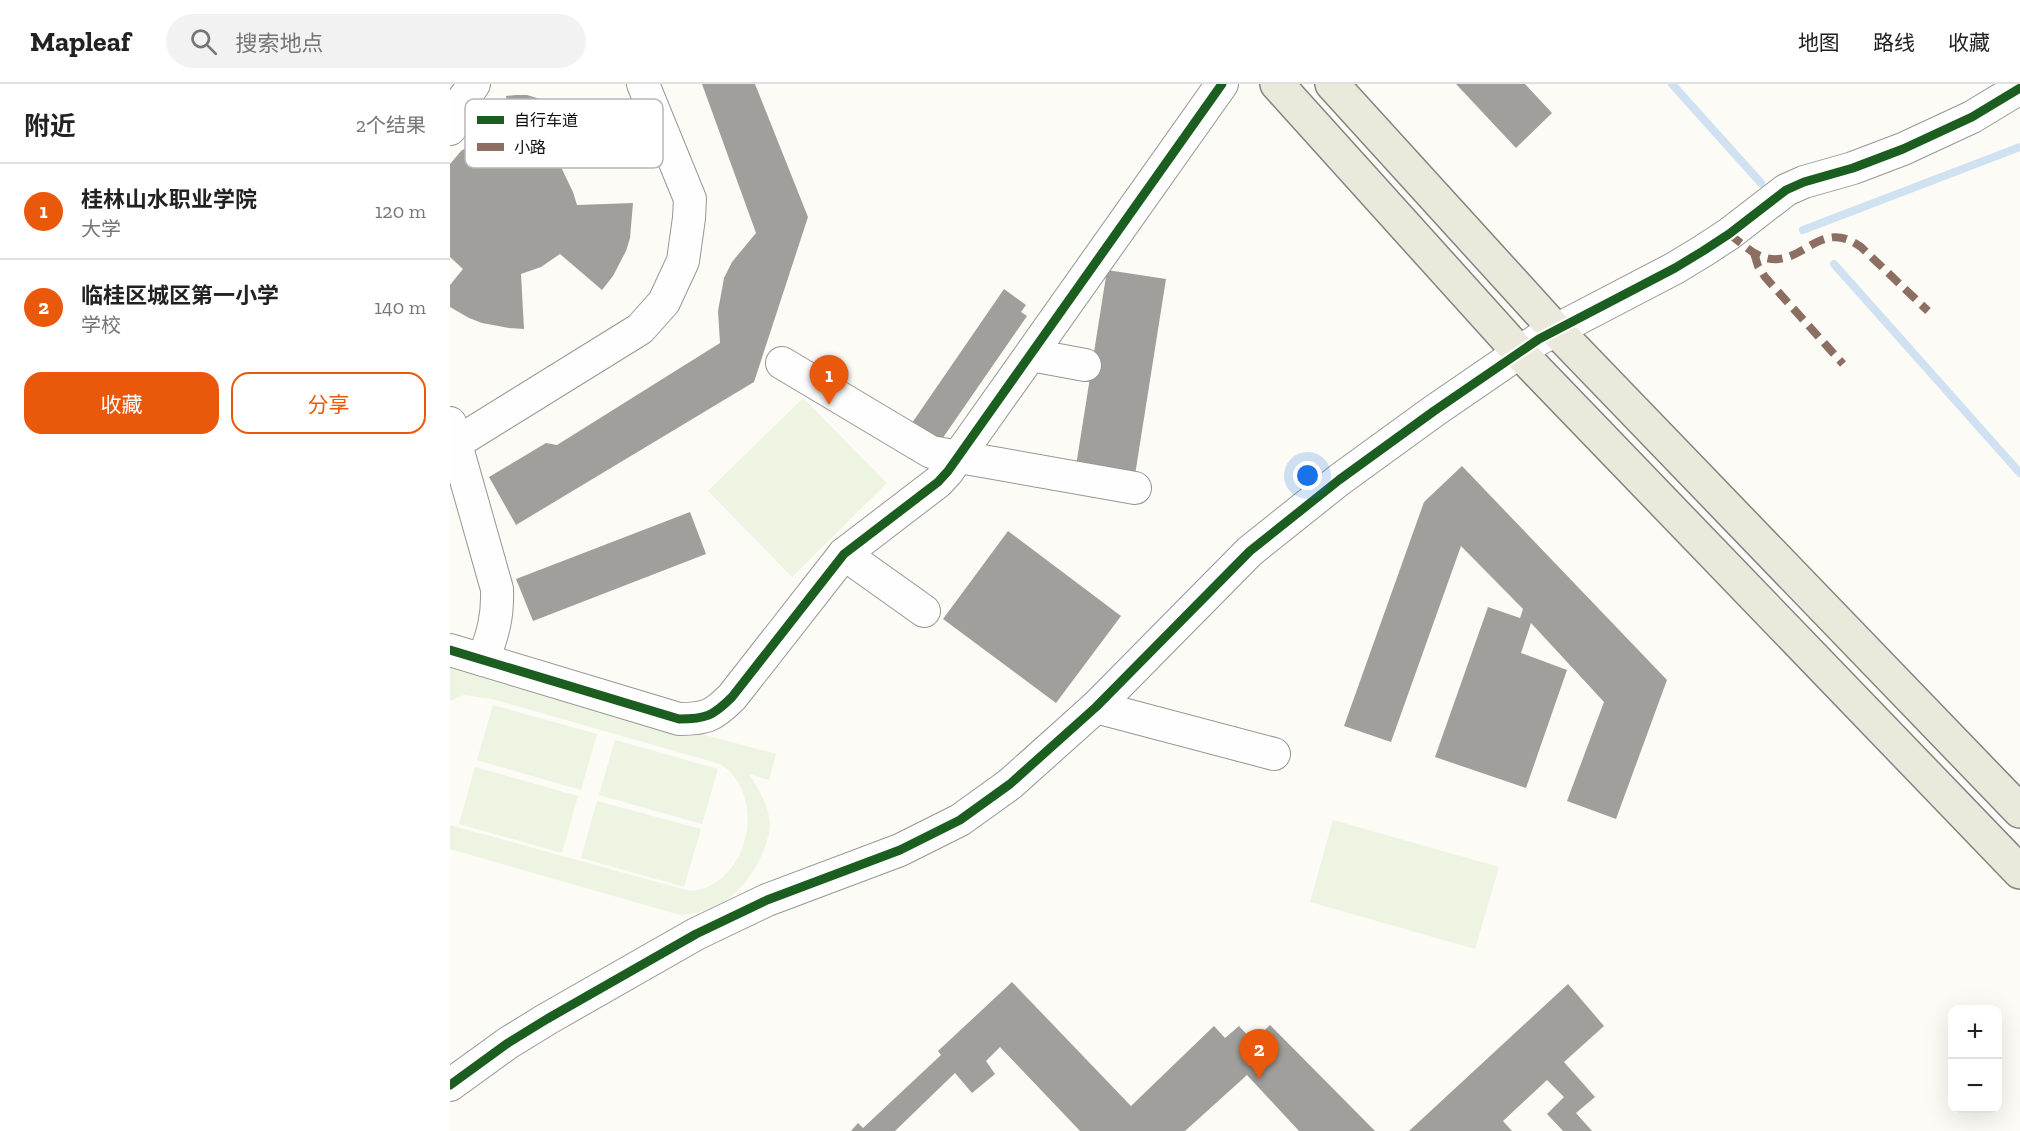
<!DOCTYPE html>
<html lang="zh">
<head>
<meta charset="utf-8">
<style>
	:root { --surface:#fff; --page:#f2f2f2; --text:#222; --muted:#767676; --line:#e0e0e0; --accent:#ea580c }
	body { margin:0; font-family:"Zilla Slab","Noto Sans SC",serif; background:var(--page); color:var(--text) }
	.controls { position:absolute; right:18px; bottom:18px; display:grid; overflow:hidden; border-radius:12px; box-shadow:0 6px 24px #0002 }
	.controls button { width:54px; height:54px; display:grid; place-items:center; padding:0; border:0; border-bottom:2px solid var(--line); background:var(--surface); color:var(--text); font:30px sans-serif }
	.you { position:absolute; left:858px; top:392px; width:21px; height:21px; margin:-15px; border:4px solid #fff; border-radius:50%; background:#1a73e8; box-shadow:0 0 0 9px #1a73e833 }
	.badge { display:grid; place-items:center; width:39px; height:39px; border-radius:50%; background:var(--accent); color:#fff; font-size:20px; font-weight:700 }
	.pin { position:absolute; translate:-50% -50px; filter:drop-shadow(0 2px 3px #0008) }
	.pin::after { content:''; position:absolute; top:32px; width:21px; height:18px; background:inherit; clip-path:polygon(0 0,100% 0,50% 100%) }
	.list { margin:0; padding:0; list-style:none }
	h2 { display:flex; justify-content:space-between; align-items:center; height:78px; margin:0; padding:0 24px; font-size:26px }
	h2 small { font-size:20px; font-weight:400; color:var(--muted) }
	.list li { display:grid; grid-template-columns:39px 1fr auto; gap:18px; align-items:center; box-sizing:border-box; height:96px; padding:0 24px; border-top:2px solid var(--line) }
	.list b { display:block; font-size:22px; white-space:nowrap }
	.list p { margin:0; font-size:20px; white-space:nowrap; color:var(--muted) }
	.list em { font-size:20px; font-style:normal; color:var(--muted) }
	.actions { display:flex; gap:12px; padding:18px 24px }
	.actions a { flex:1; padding:14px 0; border:2px solid var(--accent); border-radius:18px; text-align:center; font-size:21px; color:var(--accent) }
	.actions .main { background:var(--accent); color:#fff }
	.icon { flex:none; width:33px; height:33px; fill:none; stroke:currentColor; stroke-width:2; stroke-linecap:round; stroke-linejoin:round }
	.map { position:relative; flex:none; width:1570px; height:1047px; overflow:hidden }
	header { display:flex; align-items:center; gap:36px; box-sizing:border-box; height:84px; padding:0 30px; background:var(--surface); border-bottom:2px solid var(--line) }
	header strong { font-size:28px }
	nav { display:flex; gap:33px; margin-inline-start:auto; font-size:21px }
	.search { width:420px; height:54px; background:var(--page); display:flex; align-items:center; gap:15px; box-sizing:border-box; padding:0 21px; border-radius:33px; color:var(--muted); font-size:22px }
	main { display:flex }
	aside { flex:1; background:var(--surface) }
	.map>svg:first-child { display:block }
</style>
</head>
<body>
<header>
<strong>Mapleaf</strong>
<div class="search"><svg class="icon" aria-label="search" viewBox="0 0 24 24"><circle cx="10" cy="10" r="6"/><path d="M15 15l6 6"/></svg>搜索地点</div>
<nav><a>地图</a><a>路线</a><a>收藏</a></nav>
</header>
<main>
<aside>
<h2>附近<small>2个结果</small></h2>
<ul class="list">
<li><span class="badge">1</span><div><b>桂林山水职业学院</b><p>大学</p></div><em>120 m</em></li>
<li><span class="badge">2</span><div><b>临桂区城区第一小学</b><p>学校</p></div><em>140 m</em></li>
</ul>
<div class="actions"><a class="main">收藏</a><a>分享</a></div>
</aside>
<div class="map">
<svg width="1570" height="1047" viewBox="0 0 1570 1047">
	<rect width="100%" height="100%" fill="#fcfbf6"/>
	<g fill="#edf4e2">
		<path d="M 353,314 L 437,399 L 342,493 L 258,407 Z"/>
		<path d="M 0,583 L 326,670 L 319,696 L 299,690 C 309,706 319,721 320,741 C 320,750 316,759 313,768 C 297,805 272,828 230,831 L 0,765 L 0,741 L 240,807 C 299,803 319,710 270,680 L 42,615 L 14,611 L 0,617 Z"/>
		<path d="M 43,621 L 147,650 L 131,706 L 27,676 Z"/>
		<path d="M 165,656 L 268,685 L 252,740 L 149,711 Z"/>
		<path d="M 25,683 L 128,712 L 112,769 L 9,740 Z"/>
		<path d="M 147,717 L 251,745 L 234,803 L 131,774 Z"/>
		<path d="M 883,736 L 1049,783 L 1025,865 L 860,818 Z"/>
	</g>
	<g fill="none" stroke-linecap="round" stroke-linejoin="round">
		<g stroke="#d0e2f2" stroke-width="8">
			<path d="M 1222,0 L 1311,99"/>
			<path d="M 1353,146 L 1570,63"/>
			<path d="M 1384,180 L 1570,389"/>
		</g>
	</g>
	<g fill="#a09f9b">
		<path d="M 252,0 L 305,0 L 358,133 L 304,298 L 66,441 L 39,393 L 96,359 L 107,361 L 270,259 L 268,227 L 274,194 L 282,178 L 306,149 Z"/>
		<path d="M 1006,0 L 1075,0 L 1102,29 L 1066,64 Z"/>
		<path d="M 66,11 L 77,11 L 110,21 L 140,41 L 109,79 L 123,108 L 127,121 L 183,119 L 180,154 L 176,167 L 163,192 L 152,206 L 110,170 L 91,183 L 71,190 L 74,245 L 59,244 L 32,239 L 19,234 L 0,223 L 0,201 L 13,185 L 0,173 L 0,80 L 11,67 L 29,55 L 47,47 L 59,47 L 56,12 Z"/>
		<path d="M 657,186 L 716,195 L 685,391 L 626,382 Z"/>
		<path d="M 554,205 L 576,221 L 571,228 L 577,232 L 490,358 L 462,339 Z"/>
		<path d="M 1012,382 L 1217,596 L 1166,735 L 1117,717 L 1154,618 L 1081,539 L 1071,569 L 1117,586 L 1076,704 L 985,673 L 1038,523 L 1070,534 L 1073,525 L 1011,462 L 941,658 L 894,642 L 974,418 Z"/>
		<path d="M 240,428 L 256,470 L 83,537 L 66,495 Z"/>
		<path d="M 558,447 L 671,532 L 606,619 L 493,535 Z"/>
		<path d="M 562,898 L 681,1022 L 764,942 L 775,954 L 789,942 L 803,957 L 820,941 L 925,1047 L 849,1047 L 797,991 L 735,1047 L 630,1047 L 550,963 L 536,977 L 545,990 L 522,1009 L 505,989 L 445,1047 L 401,1047 L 408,1039 L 413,1044 L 491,971 L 488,967 Z"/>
		<path d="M 1118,900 L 1154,942 L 1114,978 L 1145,1013 L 1126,1029 L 1142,1047 L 1113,1047 L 1097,1030 L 1114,1013 L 1097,996 L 1053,1037 L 1062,1047 L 959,1047 Z"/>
	</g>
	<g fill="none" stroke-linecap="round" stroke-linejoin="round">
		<g stroke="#969694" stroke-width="34">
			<g id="minor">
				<path d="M 0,45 L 10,20 L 24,0"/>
				<path d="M 581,271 L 635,281"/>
				<path d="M 332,279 L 481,368 L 685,404"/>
				<path d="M 0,339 L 47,505 C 48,533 43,550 33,576"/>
				<path d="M 6,359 L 190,245 L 214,218 L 233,177 L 239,134 L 240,115 L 193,0"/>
				<path d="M 394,470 L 474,527"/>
				<path d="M 0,566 L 229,635 C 256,635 263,632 282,613 L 394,470 L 488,398 L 498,387 L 772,0"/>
				<path d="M 646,623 L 824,670"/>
				<path d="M 0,1001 L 58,959 L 97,935 L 246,850 L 317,816 L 450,766 L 510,736 L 560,700 L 646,623 L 800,467 L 889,396 L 984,327 L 1089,255 L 1225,184 L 1253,167 L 1279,150 L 1336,106 L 1354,98 L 1403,84 L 1453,65 L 1522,33 L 1570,4"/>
			</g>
		</g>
		<g stroke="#848381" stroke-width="36">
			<g id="major">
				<path d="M 827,0 L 1069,268 L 1570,788"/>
				<path d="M 882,0 L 1106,246 L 1570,727"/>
			</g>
		</g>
		<use href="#minor" stroke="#fffefe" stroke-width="32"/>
		<use href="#major" stroke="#ebe9dc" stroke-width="33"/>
		<g stroke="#8d6e63" stroke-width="8" stroke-dasharray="15 8" stroke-linecap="butt">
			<path d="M 1279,150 C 1289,157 1299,167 1310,172 C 1351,189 1368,131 1411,163 L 1478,227"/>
			<path d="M 1304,169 L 1308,182 L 1315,193 L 1393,280"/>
		</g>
		<g stroke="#fff" stroke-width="13">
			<g id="cycleway">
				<path d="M 0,566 L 229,635 C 256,635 263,632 282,613 L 394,470 L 488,398 L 498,387 L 772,0"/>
				<path d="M 0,1001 L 58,959 L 97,935 L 246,850 L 317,816 L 450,766 L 510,736 L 560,700 L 646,623 L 800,467 L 889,396 L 984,327 L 1089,255 L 1225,184 L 1253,167 L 1279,150 L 1336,106 L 1354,98 L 1403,84 L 1453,65 L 1522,33 L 1570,4"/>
			</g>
		</g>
		<use href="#cycleway" stroke="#1b5e20" stroke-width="9"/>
	</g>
	<rect x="15" y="15" width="198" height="69" rx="9" fill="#fff" stroke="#b7b7b7" stroke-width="1.5"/>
	<rect x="27" y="32" width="27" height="8" fill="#1b5e20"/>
	<rect x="27" y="59" width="27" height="8" fill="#8d6e63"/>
	<g font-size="16" fill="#101010">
		<text x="64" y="42">自行车道</text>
		<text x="64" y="69">小路</text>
	</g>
</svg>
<div class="controls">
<button>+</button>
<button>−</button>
</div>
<div class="you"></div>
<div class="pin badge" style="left:379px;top:321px">1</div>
<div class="pin badge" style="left:809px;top:995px">2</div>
</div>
</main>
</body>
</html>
